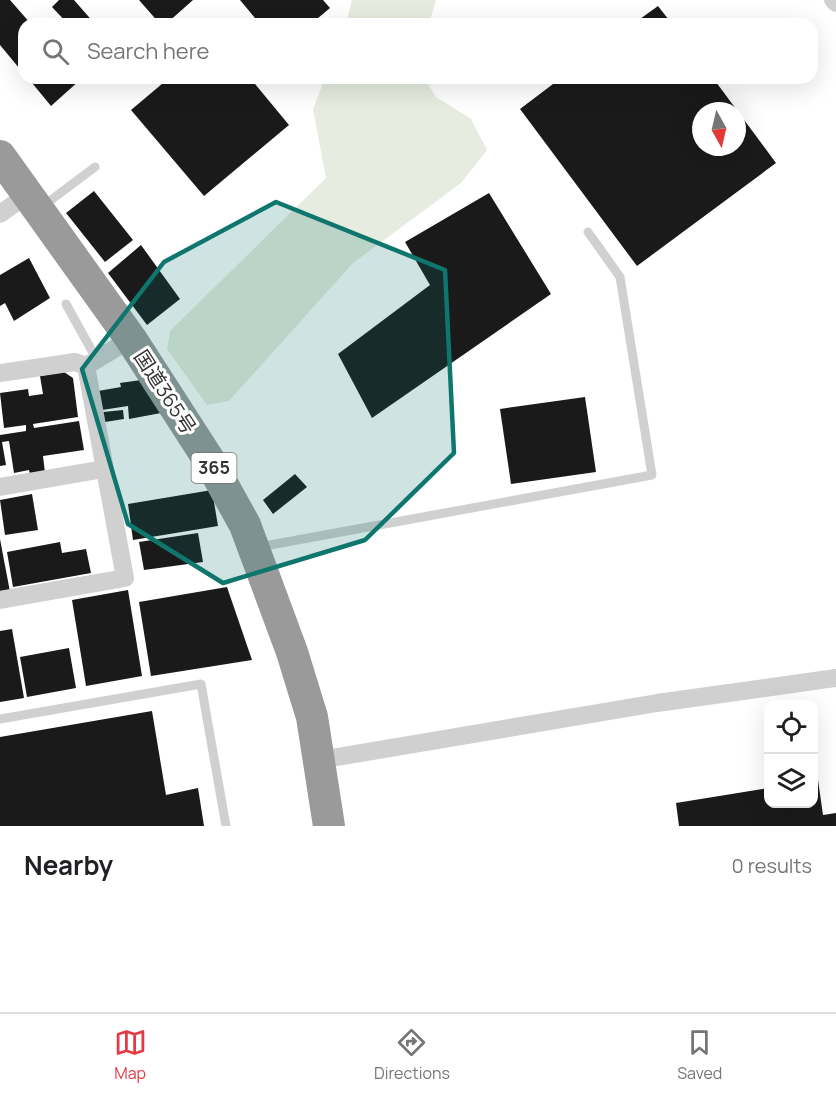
<!DOCTYPE html>
<html lang="en">
<head>
<meta charset="utf-8">
<style>
	:root { --surface:#fff; --page:#f6f6f6; --text:#202124; --muted:#757577; --line:#e0e0e0; --accent:#e63946 }
	body { margin:0; font-family:Manrope,"Noto Sans JP",sans-serif; background:var(--page); color:var(--text) }
	.controls { position:absolute; right:18px; bottom:18px; display:grid; overflow:hidden; border-radius:12px; box-shadow:0 6px 24px #0002 }
	.controls button { width:54px; height:54px; display:grid; place-items:center; padding:0; border:0; border-bottom:2px solid var(--line); background:var(--surface); color:var(--text); font:30px sans-serif }
	.compass { position:absolute; left:692px; top:102px; width:54px; height:54px; border-radius:50%; background:var(--surface); box-shadow:0 6px 24px #0002; rotate:172deg }
	.list { margin:0; padding:0; list-style:none }
	h2 { display:flex; justify-content:space-between; align-items:center; height:78px; margin:0; padding:0 24px; font-size:26px }
	h2 small { font-size:20px; font-weight:400; color:var(--muted) }
	.icon { flex:none; width:33px; height:33px; fill:none; stroke:currentColor; stroke-width:2; stroke-linecap:round; stroke-linejoin:round }
	.map { position:relative; flex:none; width:836px; height:826px; overflow:hidden }
	.search { position:absolute; background:var(--surface); box-shadow:0 6px 24px #0002; left:18px; right:18px; top:18px; height:66px; display:flex; align-items:center; gap:15px; box-sizing:border-box; padding:0 21px; border-radius:18px; color:var(--muted); font-size:22px }
	.sheet { height:186px; background:var(--surface) }
	nav { display:flex; justify-content:space-around; align-items:center; box-sizing:border-box; height:84px; border-top:2px solid var(--line); background:var(--surface); font-size:16px; color:var(--muted) }
	nav a { display:grid; justify-items:center; gap:3px }
	nav .on { color:var(--accent) }
	.map>svg:first-child { display:block }
</style>
</head>
<body>
<div class="map">
<svg width="836" height="826" viewBox="0 0 836 826">
	<rect width="100%" height="100%" fill="#fff"/>
	<g fill="#e6ecdf">
		<path d="M 352,0 L 436,0 L 429,24 L 346,24 Z"/>
		<path d="M 325,78 L 424,78 L 436,97 L 471,119 L 487,150 L 461,183 L 353,263 L 229,401 L 207,405 L 167,349 L 170,331 L 326,178 L 313,109 Z"/>
	</g>
	<g fill="#1a1a1a" fill-rule="evenodd">
		<path d="M 0,0 L 10,0 L 31,24 L 24,24 L 24,74 L 0,45 Z"/>
		<path d="M 59,0 L 74,0 L 95,24 L 68,24 L 52,7 Z"/>
		<path d="M 139,0 L 193,0 L 166,24 L 160,24 Z"/>
		<path d="M 240,0 L 323,0 L 330,8 L 311,24 L 260,24 Z"/>
		<path d="M 658,6 L 672,24 L 633,24 Z"/>
		<path d="M 28,78 L 78,78 L 80,80 L 51,106 Z"/>
		<path d="M 169,78 L 250,78 L 289,125 L 204,196 L 131,110 Z"/>
		<path d="M 561,78 L 713,78 L 776,163 L 637,266 L 520,109 ZM 701,111 L 737,111 L 737,147 L 701,147 Z"/>
		<path d="M 94,191 L 133,240 L 105,262 L 66,213 Z"/>
		<path d="M 489,193 L 551,294 L 372,418 L 338,354 L 430,285 L 405,242 Z"/>
		<path d="M 141,245 L 180,299 L 147,325 L 108,273 Z"/>
		<path d="M 29,258 L 50,298 L 14,321 L 5,303 L 0,306 L 0,275 Z"/>
		<path d="M 64,372 L 73,378 L 78,417 L 33,424 L 34,428 L 79,421 L 84,450 L 43,456 L 45,473 L 30,475 L 29,470 L 14,473 L 9,441 L 2,442 L 6,465 L 0,466 L 0,435 L 26,431 L 26,425 L 4,428 L 0,393 L 28,389 L 29,396 L 43,394 L 40,376 Z"/>
		<path d="M 141,380 L 161,413 L 129,419 L 128,406 L 102,410 L 98,391 L 121,387 L 120,383 Z"/>
		<path d="M 585,397 L 596,472 L 511,484 L 500,409 Z"/>
		<path d="M 123,410 L 124,419 L 105,422 L 103,412 Z"/>
		<path d="M 295,474 L 307,487 L 273,514 L 263,500 Z"/>
		<path d="M 212,490 L 218,526 L 133,540 L 128,504 Z"/>
		<path d="M 32,494 L 38,530 L 5,535 L 0,500 Z"/>
		<path d="M 198,533 L 203,562 L 144,570 L 139,542 Z"/>
		<path d="M 0,539 L 10,592 L 0,594 Z"/>
		<path d="M 60,542 L 62,553 L 86,549 L 91,573 L 13,587 L 7,552 Z"/>
		<path d="M 227,587 L 252,660 L 151,676 L 139,602 Z"/>
		<path d="M 128,590 L 142,676 L 86,686 L 72,600 Z"/>
		<path d="M 12,629 L 24,698 L 0,702 L 0,631 Z"/>
		<path d="M 69,648 L 76,688 L 27,697 L 20,657 Z"/>
		<path d="M 152,711 L 166,795 L 198,788 L 204,826 L 0,826 L 0,737 Z"/>
		<path d="M 818,780 L 823,815 L 836,813 L 836,826 L 679,826 L 676,803 L 768,788 L 768,804 L 814,804 L 814,781 Z"/>
	</g>
	<g fill="none" stroke-linecap="round" stroke-linejoin="round">
		<g stroke="#d0d0d0" stroke-width="9">
			<path d="M 43,206 L 95,167"/>
			<path d="M 66,304 L 97,360"/>
			<path d="M 259,547 L 652,475 L 620,277 L 588,232"/>
			<path d="M 0,719 L 201,684 L 226,826"/>
		</g>
		<g stroke="#d0d0d0" stroke-width="18">
			<path d="M 833,0 L 836,3"/>
			<path d="M 0,214 L 28,194"/>
			<path d="M 0,373 L 75,362 L 86,366 L 131,339"/>
			<path d="M 0,487 L 104,469"/>
			<path d="M 0,600 L 125,578 L 86,366"/>
			<path d="M 319,760 L 657,703 L 836,678"/>
		</g>
		<path stroke="#9a9a9a" stroke-width="32" d="M 0,156 L 131,339 L 209,460 L 245,525 L 292,652 L 312,717 L 329,826"/>
	</g>
	<path fill="#0f766e" fill-opacity="0.2" stroke="#0f766e" stroke-width="4.5" stroke-linejoin="round" d="M 276,202 L 445,270 L 454,453 L 365,540 L 223,583 L 128,524 L 82,369 L 164,262 Z"/>
	<g text-anchor="middle" stroke-width="6" stroke-linejoin="round" paint-order="stroke">
		<rect fill="#fff" stroke="#707070" stroke-width="1.5" x="191.5" y="453" width="45" height="30" rx="4.5"/>
		<g font-size="18" font-weight="bold" fill="#333">
			<text x="214" y="474">365</text>
		</g>
		<g font-size="20" fill="#333" stroke="#fff">
			<text transform="translate(165 392) rotate(57)" y="7">国道365号</text>
		</g>
	</g>
</svg>
<div class="controls">
<button><svg class="icon" aria-label="locate" viewBox="0 0 24 24"><circle cx="12" cy="12" r="6"/><path d="M12 2v4M12 18v4M2 12h4M18 12h4"/></svg></button>
<button><svg class="icon" aria-label="layers" viewBox="0 0 24 24"><path d="M12 4l9 5-9 5-9-5zM3 14l9 5 9-5"/></svg></button>
</div>
<svg class="compass" viewBox="-18 -18 36 36"><path d="M0-13l5 13h-10z" fill="#e53935"/><path d="M0 13l5-13h-10z" fill="#757577"/></svg>
<div class="search"><svg class="icon" aria-label="search" viewBox="0 0 24 24"><circle cx="10" cy="10" r="6"/><path d="M15 15l6 6"/></svg>Search here</div>
</div>
<section class="sheet">
<h2>Nearby<small>0 results</small></h2>
<ul class="list">
</ul>
</section>
<nav>
<a class="on"><svg class="icon" aria-label="map" viewBox="0 0 24 24"><path d="M3 6l6-2 6 2 6-2v14l-6 2-6-2-6 2zM9 4v14M15 6v14"/></svg>Map</a>
<a><svg class="icon" aria-label="directions" viewBox="0 0 24 24"><path d="M12 3l9 9-9 9-9-9zM9 14v-3h6M13 9l2 2-2 2"/></svg>Directions</a>
<a><svg class="icon" aria-label="saved" viewBox="0 0 24 24"><path d="M7 4h10v16l-5-4-5 4z"/></svg>Saved</a>
</nav>
</body>
</html>
